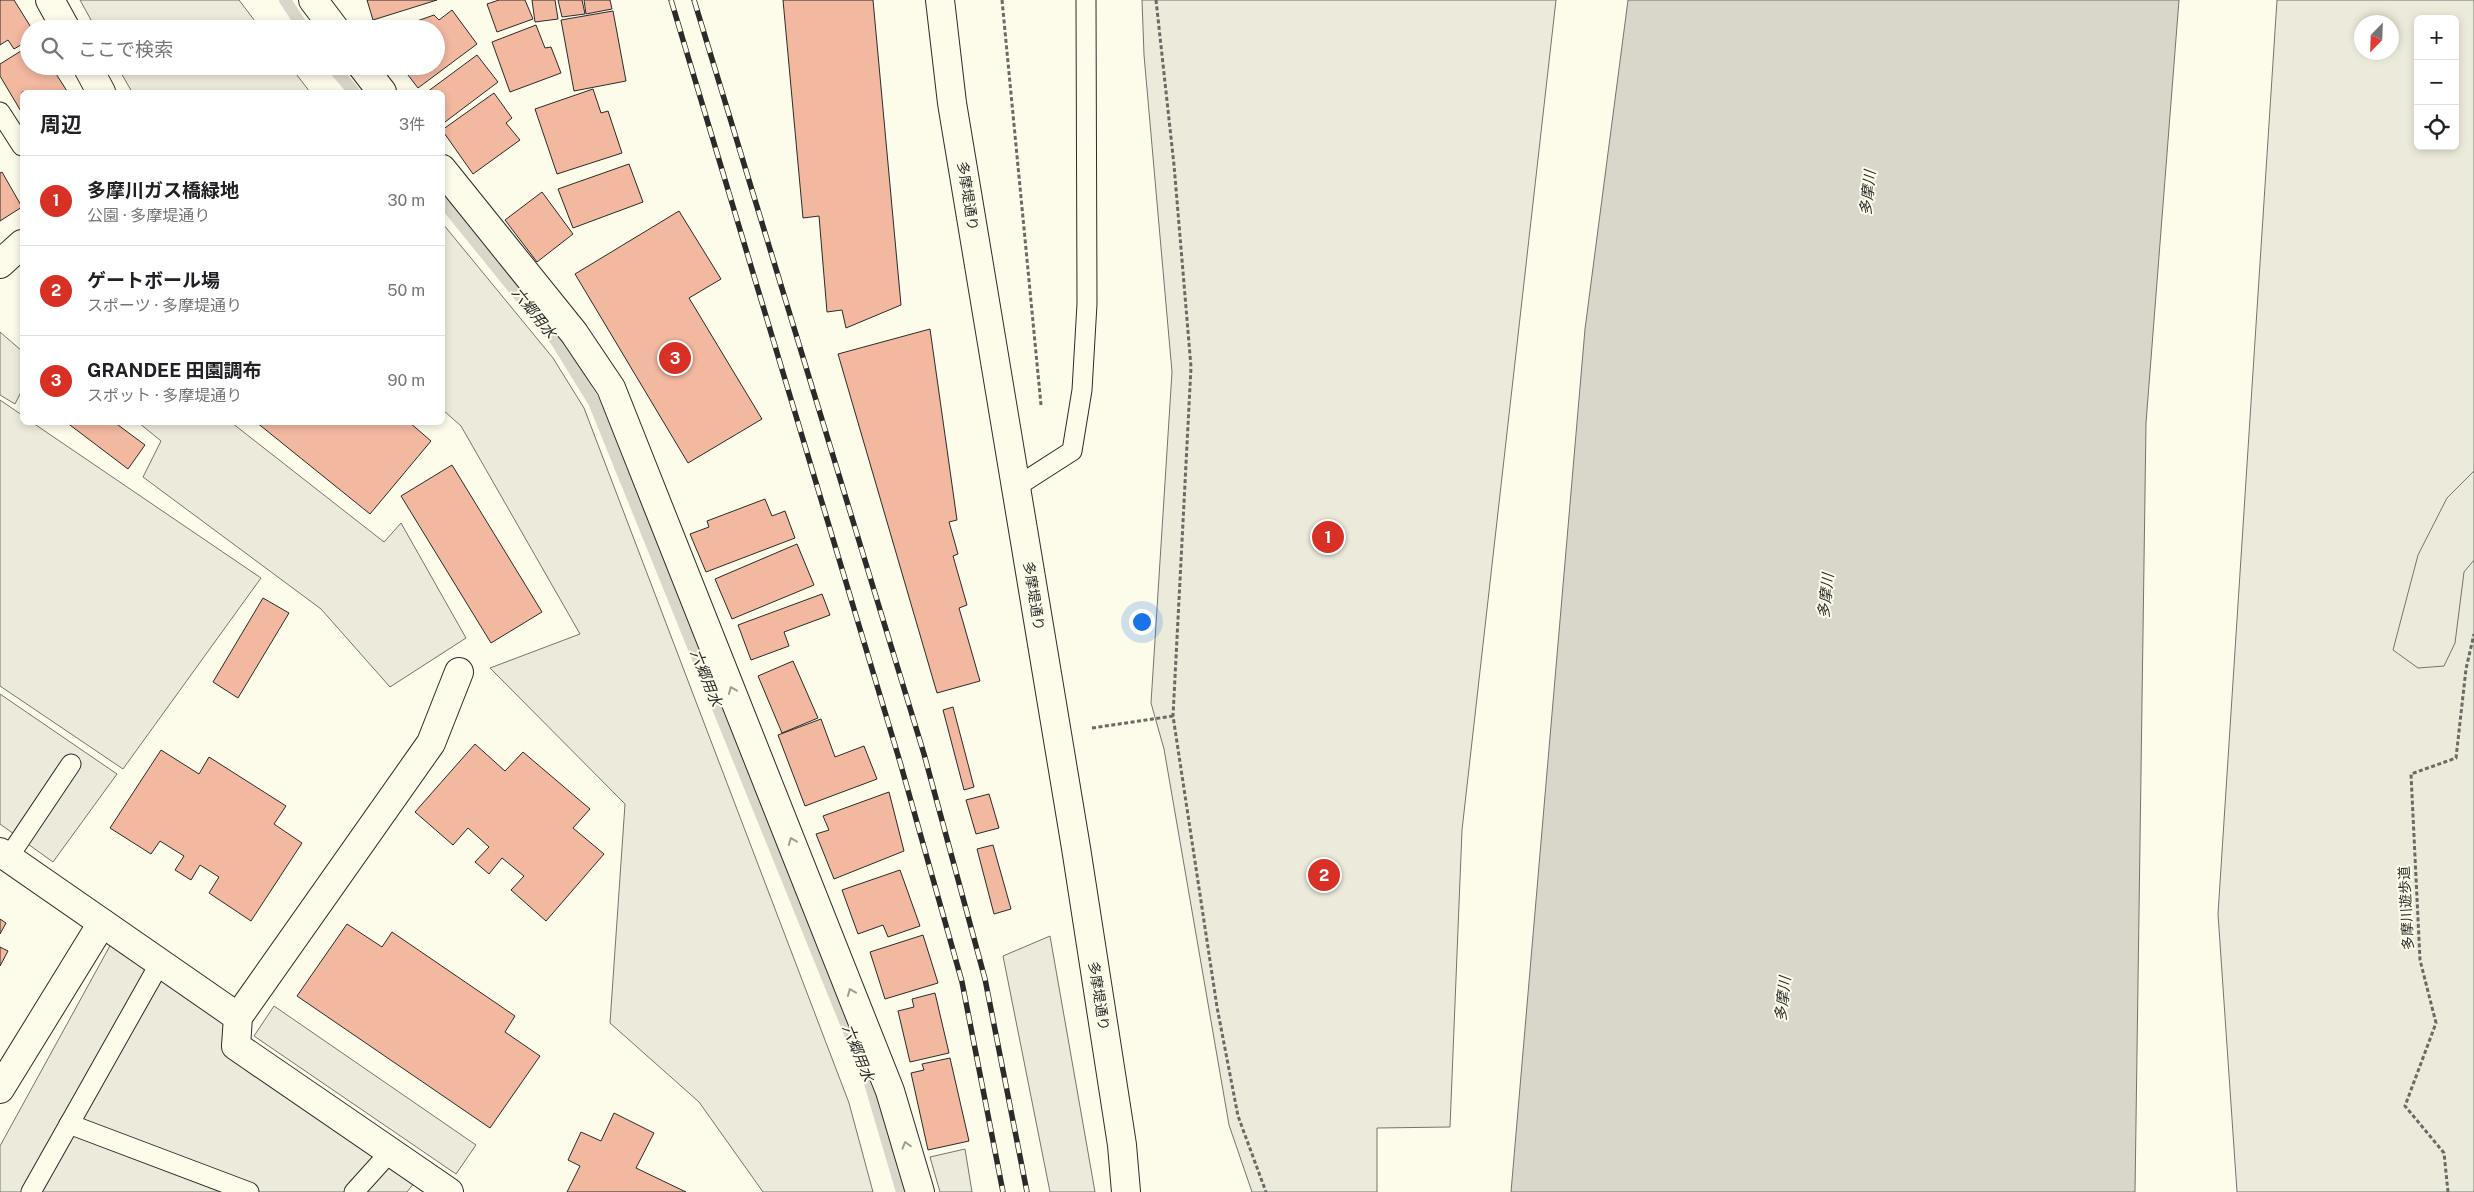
<!DOCTYPE html>
<html lang="ja">
<head>
<meta charset="utf-8">
<style>
	:root { --surface:#fff; --page:#f2f2f2; --text:#202124; --muted:#757577; --line:#e0e0e0; --accent:#d93025 }
	body { margin:0; font-family:"Public Sans","Noto Sans JP",sans-serif; background:var(--page); color:var(--text) }
	.controls { position:absolute; right:15px; top:15px; display:grid; overflow:hidden; border-radius:8px; box-shadow:0 2px 8px #0003 }
	.controls button { width:45px; height:45px; display:grid; place-items:center; padding:0; border:0; border-bottom:1px solid var(--line); background:var(--surface); color:var(--text); font:25px sans-serif }
	.compass { position:absolute; left:2354px; top:15px; width:45px; height:45px; border-radius:50%; background:var(--surface); box-shadow:0 2px 8px #0003; rotate:203deg }
	.you { position:absolute; left:1141px; top:621px; width:18px; height:18px; margin:-12px; border:4px solid #fff; border-radius:50%; background:#1a73e8; box-shadow:0 0 0 8px #1a73e833 }
	.badge { display:grid; place-items:center; width:32px; height:32px; border-radius:50%; background:var(--accent); color:#fff; font-size:16px; font-weight:700 }
	.pin { position:absolute; translate:-50% -50%; border:2px solid #fff; box-shadow:0 1px 5px #0006 }
	.list { margin:0; padding:0; list-style:none }
	h2 { display:flex; justify-content:space-between; align-items:center; height:65px; margin:0; padding:0 20px; font-size:21px }
	h2 small { font-size:16px; font-weight:400; color:var(--muted) }
	.list li { display:grid; grid-template-columns:32px 1fr auto; gap:15px; align-items:center; box-sizing:border-box; height:90px; padding:0 20px; border-top:1px solid var(--line) }
	.list b { display:block; font-size:19px; white-space:nowrap }
	.list p { margin:0; font-size:16px; white-space:nowrap; color:var(--muted) }
	.list em { font-size:16px; font-style:normal; color:var(--muted) }
	.icon { flex:none; width:28px; height:28px; fill:none; stroke:currentColor; stroke-width:2; stroke-linecap:round; stroke-linejoin:round }
	.map { position:relative; flex:none; width:2474px; height:1192px; overflow:hidden }
	.search { position:absolute; background:var(--surface); box-shadow:0 2px 8px #0003; left:20px; top:20px; width:425px; height:55px; display:flex; align-items:center; gap:12px; box-sizing:border-box; padding:0 18px; border-radius:28px; color:var(--muted); font-size:19px }
	.panel { position:absolute; background:var(--surface); box-shadow:0 2px 8px #0003; left:20px; top:90px; width:425px; height:335px; border-radius:8px }
	.map>svg:first-child { display:block }
</style>
</head>
<body>
<div class="map">
<svg width="2474" height="1192" viewBox="0 0 2474 1192">
	<rect width="100%" height="100%" fill="#fdfbea"/>
	<g fill="#ecebdb" stroke="#74746e" fill-rule="evenodd">
		<path d="M 80,0 L 239,0 L 261,29 L 96,29 Z"/>
		<path d="M 1142,0 L 1556,0 L 1462,830 L 1450,1127 L 1377,1128 L 1377,1192 L 1252,1192 L 1229,1125 L 1164,749 L 1151,703 L 1172,372 L 1144,55 Z"/>
		<path d="M 2277,0 L 2474,0 L 2474,1192 L 2237,1192 L 2218,914 ZM 2418,19 L 2455,19 L 2455,146 L 2418,146 ZM 2362,22 L 2392,22 L 2392,52 L 2362,52 Z"/>
		<path d="M 117,66 L 290,66 L 310,92 L 132,92 Z"/>
		<path d="M 443,224 L 553,358 L 584,408 L 849,1103 L 873,1192 L 763,1192 L 699,1102 L 610,1023 L 625,804 L 490,668 L 580,634 L 461,426 L 443,410 Z"/>
		<path d="M 0,332 L 22,351 L 22,390 L 15,404 L 0,395 Z"/>
		<path d="M 0,400 L 22,415 L 22,422 L 33,423 L 261,578 L 123,769 L 0,686 Z"/>
		<path d="M 1050,936 L 1095,1192 L 1050,1192 L 1003,956 Z"/>
	</g>
	<g fill="#eceadb" stroke="#74746e">
		<path d="M 139,423 L 232,423 L 384,542 L 401,523 L 466,638 L 390,687 L 321,609 L 143,477 L 161,441 Z"/>
		<path d="M 2474,471 L 2474,560 L 2464,572 L 2455,643 L 2444,666 L 2418,668 L 2393,650 L 2418,555 L 2447,498 Z"/>
		<path d="M 0,694 L 117,774 L 53,862 L 0,824 Z"/>
		<path d="M 117,933 L 238,1017 L 236,1047 L 422,1173 L 407,1192 L 0,1192 L 0,1146 Z"/>
		<path d="M 274,1006 L 476,1145 L 456,1174 L 254,1036 Z"/>
		<path d="M 965,1149 L 972,1192 L 940,1192 L 930,1157 Z"/>
	</g>
	<path fill="#d8d7c9" stroke="#74746e" d="M 1628,0 L 2179,0 L 2146,423 L 2135,1192 L 1511,1192 L 1585,329 Z"/>
	<g fill="none" stroke-linecap="round" stroke-linejoin="round">
		<g stroke="#d8d7c9" stroke-width="12">
			<path d="M 285,0 L 304,29"/>
			<path d="M 332,66 L 354,92"/>
			<path d="M 442,200 L 557,342 L 594,402 L 870,1083 L 902,1192"/>
		</g>
	</g>
	<g fill="#f2b8a0" stroke="#2b2b2b">
		<path d="M 0,0 L 14,0 L 32,29 L 29,29 L 29,40 L 14,49 L 8,40 L 0,45 Z"/>
		<path d="M 367,0 L 437,0 L 373,20 Z"/>
		<path d="M 499,0 L 525,0 L 533,19 L 497,32 L 487,4 Z"/>
		<path d="M 532,0 L 555,0 L 558,19 L 535,22 Z"/>
		<path d="M 558,0 L 582,0 L 585,14 L 562,17 Z"/>
		<path d="M 584,0 L 610,0 L 612,9 L 586,14 Z"/>
		<path d="M 783,0 L 873,0 L 901,305 L 846,328 L 842,310 L 827,312 L 819,216 L 803,218 Z"/>
		<path d="M 452,10 L 477,44 L 418,88 L 401,66 L 436,66 L 436,29 L 409,29 L 417,21 L 434,15 L 439,20 Z"/>
		<path d="M 613,11 L 626,81 L 574,91 L 561,20 Z"/>
		<path d="M 536,25 L 545,48 L 551,47 L 561,73 L 510,92 L 492,42 Z"/>
		<path d="M 29,46 L 29,66 L 51,66 L 67,91 L 22,92 L 22,113 L 0,76 L 0,64 Z"/>
		<path d="M 477,55 L 498,82 L 445,122 L 442,118 L 442,92 L 427,92 Z"/>
		<path d="M 593,89 L 601,113 L 608,111 L 622,153 L 557,174 L 535,109 Z"/>
		<path d="M 494,93 L 512,118 L 506,123 L 520,140 L 473,174 L 442,130 Z"/>
		<path d="M 629,164 L 643,202 L 573,228 L 558,189 Z"/>
		<path d="M 2,172 L 22,207 L 0,221 L 0,173 Z"/>
		<path d="M 542,192 L 573,234 L 537,262 L 505,220 Z"/>
		<path d="M 679,211 L 721,279 L 689,298 L 762,419 L 688,463 L 575,274 Z"/>
		<path d="M 930,329 L 957,520 L 949,522 L 958,554 L 953,556 L 967,605 L 959,608 L 980,681 L 937,693 L 838,354 Z"/>
		<path d="M 66,422 L 114,422 L 145,445 L 128,469 Z"/>
		<path d="M 256,422 L 409,422 L 431,441 L 370,514 Z"/>
		<path d="M 452,465 L 542,612 L 491,643 L 401,496 Z"/>
		<path d="M 765,499 L 772,516 L 785,511 L 795,538 L 706,572 L 690,534 L 709,527 L 707,521 Z"/>
		<path d="M 797,544 L 814,585 L 732,619 L 715,579 Z"/>
		<path d="M 822,594 L 830,615 L 784,632 L 789,646 L 751,660 L 738,625 Z"/>
		<path d="M 263,598 L 289,613 L 238,698 L 213,682 Z"/>
		<path d="M 793,661 L 818,718 L 782,733 L 758,676 Z"/>
		<path d="M 953,707 L 974,787 L 964,790 L 943,710 Z"/>
		<path d="M 821,719 L 835,757 L 864,746 L 877,779 L 805,806 L 778,735 Z"/>
		<path d="M 475,744 L 505,771 L 523,752 L 590,809 L 573,828 L 604,854 L 546,921 L 511,890 L 524,876 L 502,858 L 489,874 L 475,862 L 489,847 L 468,828 L 453,845 L 415,812 Z"/>
		<path d="M 161,750 L 199,774 L 209,757 L 286,806 L 274,824 L 302,843 L 251,921 L 209,893 L 219,877 L 200,865 L 191,880 L 175,870 L 184,856 L 160,841 L 151,854 L 110,828 Z"/>
		<path d="M 889,792 L 904,851 L 834,879 L 816,834 L 829,830 L 823,816 Z"/>
		<path d="M 989,794 L 999,828 L 976,834 L 966,800 Z"/>
		<path d="M 993,845 L 1011,909 L 994,914 L 977,849 Z"/>
		<path d="M 900,870 L 920,926 L 888,937 L 883,925 L 858,934 L 842,890 Z"/>
		<path d="M 0,919 L 6,923 L 0,934 Z"/>
		<path d="M 347,924 L 382,947 L 392,932 L 515,1016 L 505,1032 L 540,1056 L 490,1128 L 297,996 Z"/>
		<path d="M 923,935 L 938,983 L 885,999 L 870,952 Z"/>
		<path d="M 0,947 L 8,951 L 0,966 Z"/>
		<path d="M 935,993 L 949,1053 L 910,1062 L 898,1011 L 914,1007 L 912,999 Z"/>
		<path d="M 950,1058 L 969,1141 L 928,1150 L 911,1073 L 924,1070 L 922,1064 Z"/>
		<path d="M 614,1113 L 654,1133 L 636,1168 L 686,1192 L 567,1192 L 580,1166 L 568,1160 L 581,1132 L 601,1141 Z"/>
	</g>
	<g fill="none" stroke-linecap="round" stroke-linejoin="round">
		<g stroke="#2b2b2b" stroke-width="21">
			<g id="lane">
				<path d="M 0,112 L 22,146"/>
				<path d="M 1016,487 L 1072,451 L 1082,390 L 1087,304 L 1086,0"/>
				<path d="M 8,858 L 71,764"/>
				<path d="M 69,1124 L 249,1192"/>
				<path d="M 31,1192 L 160,963"/>
				<path d="M 354,1192 L 391,1151"/>
			</g>
		</g>
		<g stroke="#2b2b2b" stroke-width="30">
			<g id="street">
				<path d="M 50,0 L 66,29"/>
				<path d="M 313,0 L 335,29"/>
				<path d="M 87,66 L 101,92"/>
				<path d="M 362,66 L 382,92"/>
				<path d="M 442,169 L 574,333 L 611,388 L 890,1091 L 920,1192"/>
				<path d="M 0,264 L 22,244"/>
				<path d="M 0,852 L 238,1017"/>
				<path d="M 0,1089 L 102,923"/>
				<path d="M 449,1192 L 236,1046 L 238,1017 L 431,743 L 459,672"/>
			</g>
		</g>
		<g stroke="#2b2b2b" stroke-width="30">
			<path id="primary" d="M 940,0 L 952,103 L 1076,848 L 1122,1145 L 1126,1192"/>
		</g>
		<g stroke="#6a6964" stroke-width="3" stroke-dasharray="4 2.5" stroke-linecap="butt">
			<path d="M 1002,0 L 1041,405"/>
			<path d="M 1156,0 L 1174,165 L 1191,367 L 1173,716 L 1217,1007 L 1238,1116 L 1266,1192"/>
			<path d="M 1092,728 L 1173,716"/>
			<path d="M 2448,1192 L 2444,1153 L 2405,1106 L 2436,1023 L 2420,960 L 2411,774 L 2456,758 L 2466,669 L 2474,634"/>
		</g>
		<use href="#lane" stroke="#fdfbea" stroke-width="19"/>
		<use href="#street" stroke="#fdfbea" stroke-width="28"/>
		<use href="#primary" stroke="#fdfbea" stroke-width="28"/>
		<g stroke="#2b2b2b" stroke-width="5.5">
			<g id="rail">
				<path d="M 671,0 L 900,762 L 962,982 L 1003,1192"/>
				<path d="M 694,0 L 924,754 L 985,979 L 1027,1192"/>
			</g>
		</g>
		<use href="#rail" stroke="#fdfbea" stroke-width="4" stroke-dasharray="11" stroke-linecap="butt"/>
	</g>
	<defs><path id="oneway-chevron" d="M-2-3.5L2.5 0L-2 3.5" fill="none" stroke-width="1.6" stroke-linecap="round" stroke-linejoin="round" transform="scale(1.25)"/></defs>
	<g stroke="#9e9d94">
		<use href="#oneway-chevron" transform="translate(732 690) rotate(-112)"/>
		<use href="#oneway-chevron" transform="translate(792 841) rotate(-112)"/>
		<use href="#oneway-chevron" transform="translate(851 992) rotate(-112)"/>
		<use href="#oneway-chevron" transform="translate(906 1145) rotate(-106)"/>
	</g>
	<g text-anchor="middle" stroke-width="4" stroke-linejoin="round" paint-order="stroke">
		<g font-size="14" fill="#2b2b2b" stroke="#fdfbea">
			<text transform="translate(968 196) rotate(81)" y="5">多摩堤通り</text>
			<text transform="translate(1034 596) rotate(81)" y="5">多摩堤通り</text>
			<text transform="translate(2406 908) rotate(-93)" y="5">多摩川遊歩道</text>
			<text transform="translate(1099 996) rotate(81)" y="5">多摩堤通り</text>
		</g>
		<g font-size="15" font-style="italic" fill="#2b2b2b" stroke="#fdfbea">
			<text transform="translate(1868 193) rotate(-84)" y="5">多摩川</text>
			<text transform="translate(534 313) rotate(51)" y="5">六郷用水</text>
			<text transform="translate(1826 596) rotate(-84)" y="5">多摩川</text>
			<text transform="translate(706 678) rotate(68)" y="5">六郷用水</text>
			<text transform="translate(1783 999) rotate(-84)" y="5">多摩川</text>
			<text transform="translate(858 1053) rotate(68)" y="5">六郷用水</text>
		</g>
	</g>
</svg>
<div class="controls">
<button>+</button>
<button>−</button>
<button><svg class="icon" aria-label="locate" viewBox="0 0 24 24"><circle cx="12" cy="12" r="6"/><path d="M12 2v4M12 18v4M2 12h4M18 12h4"/></svg></button>
</div>
<svg class="compass" viewBox="-18 -18 36 36"><path d="M0-13l5 13h-10z" fill="#e53935"/><path d="M0 13l5-13h-10z" fill="#757577"/></svg>
<div class="you"></div>
<div class="pin badge" style="left:1328px;top:537px">1</div>
<div class="pin badge" style="left:1324px;top:875px">2</div>
<div class="pin badge" style="left:675px;top:358px">3</div>
<div class="search"><svg class="icon" aria-label="search" viewBox="0 0 24 24"><circle cx="10" cy="10" r="6"/><path d="M15 15l6 6"/></svg>ここで検索</div>
<section class="panel">
<h2>周辺<small>3件</small></h2>
<ul class="list">
<li><span class="badge">1</span><div><b>多摩川ガス橋緑地</b><p>公園 · 多摩堤通り</p></div><em>30 m</em></li>
<li><span class="badge">2</span><div><b>ゲートボール場</b><p>スポーツ · 多摩堤通り</p></div><em>50 m</em></li>
<li><span class="badge">3</span><div><b>GRANDEE 田園調布</b><p>スポット · 多摩堤通り</p></div><em>90 m</em></li>
</ul>
</section>
</div>
</body>
</html>
